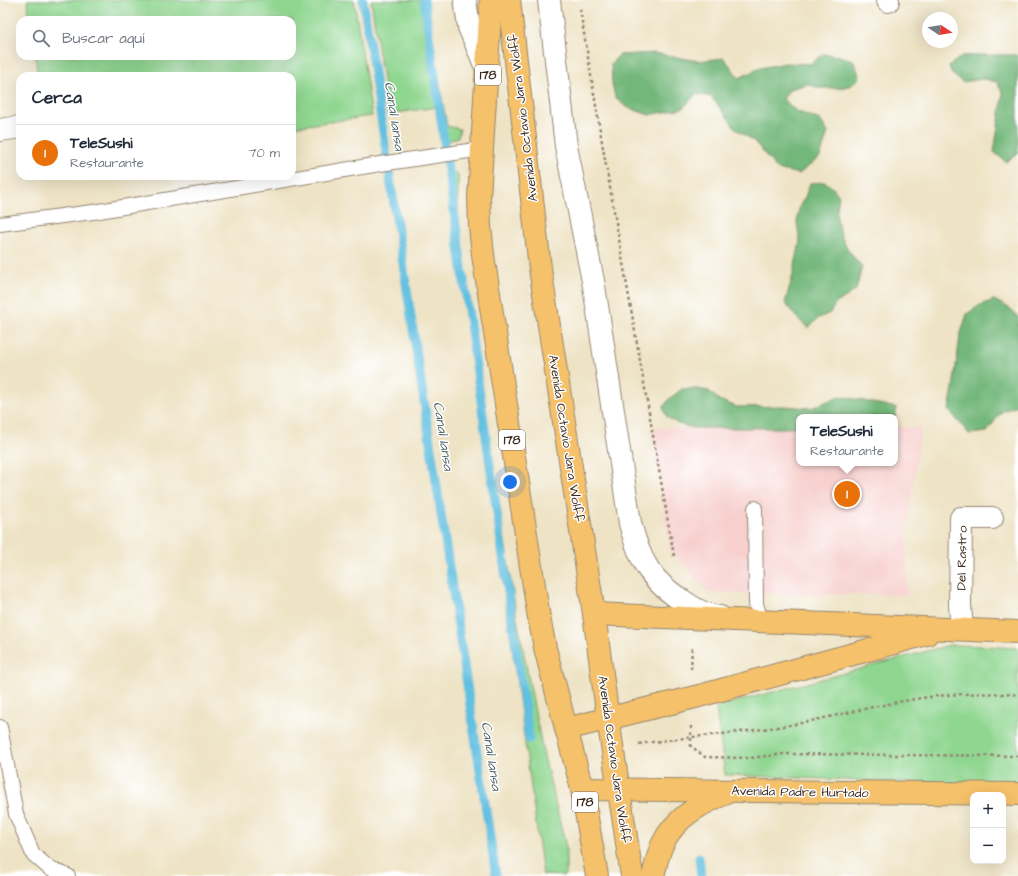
<!DOCTYPE html>
<html lang="es">
<head>
<meta charset="utf-8">
<style>
	:root { --surface:#fff; --page:#f2f2f3; --text:#1f2937; --muted:#747a83; --line:#e0e1e3; --accent:#c8321e }
	body { margin:0; font-family:"Architects Daughter",sans-serif; background:var(--page); color:var(--text) }
	.controls { position:absolute; right:12px; bottom:12px; display:grid; overflow:hidden; border-radius:8px; box-shadow:0 4px 16px #0002 }
	.controls button { width:36px; height:36px; display:grid; place-items:center; padding:0; border:0; border-bottom:1px solid var(--line); background:var(--surface); color:var(--text); font:20px sans-serif }
	.compass { position:absolute; left:922px; top:12px; width:36px; height:36px; border-radius:50%; background:var(--surface); box-shadow:0 4px 16px #0002; rotate:102deg }
	.you { position:absolute; left:510px; top:482px; width:14px; height:14px; margin:-10px; border:3px solid #fff; border-radius:50%; background:#1a73e8; box-shadow:0 0 0 6px #1a73e833 }
	.badge { display:grid; place-items:center; width:26px; height:26px; border-radius:50%; background:var(--accent); color:#fff; font-size:13px; font-weight:700 }
	.pin { position:absolute; translate:-50% -50%; border:2px solid #fff; box-shadow:0 1px 4px #0006 }
	.popup { position:absolute; left:796px; top:414px; width:102px; height:52px; box-sizing:border-box; display:grid; place-content:center; border-radius:8px; background:var(--surface); filter:drop-shadow(0 1px 3px #0005); font-size:13px; white-space:nowrap; color:var(--muted) }
	.popup b { font-size:15px; color:var(--text) }
	.popup::after { content:''; position:absolute; left:50%; top:100%; margin-left:-8px; border:8px solid transparent; border-top-color:var(--surface) }
	.list { margin:0; padding:0; list-style:none }
	h2 { display:flex; justify-content:space-between; align-items:center; height:52px; margin:0; padding:0 16px; font-size:17px }
	h2 small { font-size:13px; font-weight:400; color:var(--muted) }
	.list li { display:grid; grid-template-columns:26px 1fr auto; gap:12px; align-items:center; box-sizing:border-box; height:56px; padding:0 16px; border-top:1px solid var(--line) }
	.list b { display:block; font-size:15px; white-space:nowrap }
	.list p { margin:0; font-size:13px; white-space:nowrap; color:var(--muted) }
	.list em { font-size:13px; font-style:normal; color:var(--muted) }
	.icon { flex:none; width:22px; height:22px; fill:none; stroke:currentColor; stroke-width:2; stroke-linecap:round; stroke-linejoin:round }
	.map { position:relative; flex:none; width:1018px; height:876px; overflow:hidden }
	.search { position:absolute; background:var(--surface); box-shadow:0 4px 16px #0002; left:16px; top:16px; width:280px; height:44px; display:flex; align-items:center; gap:10px; box-sizing:border-box; padding:0 14px; border-radius:12px; color:var(--muted); font-size:15px }
	.panel { position:absolute; background:var(--surface); box-shadow:0 4px 16px #0002; left:16px; top:72px; width:280px; height:108px; border-radius:12px }
	.map>svg:first-child { display:block }
</style>
</head>
<body>
<div class="map">
<svg width="1018" height="876" viewBox="0 0 1018 876">
	<rect width="100%" height="100%" fill="#fff"/>
	<filter id="ink" filterUnits="userSpaceOnUse"><feTurbulence type="fractalNoise" baseFrequency=".025" numOctaves="2"/><feDisplacementMap in="SourceGraphic" scale="8" xChannelSelector="R" yChannelSelector="G"/><feConvolveMatrix kernelMatrix="1 2 1 2 8 2 1 2 1" color-interpolation-filters="sRGB"/></filter>
	<filter id="wash" filterUnits="userSpaceOnUse"><feTurbulence type="fractalNoise" baseFrequency=".012" numOctaves="4" result="noise"/><feDisplacementMap in="SourceGraphic" scale="16" xChannelSelector="R" yChannelSelector="G"/><feGaussianBlur stdDeviation="0.9" result="paint"/><feColorMatrix in="noise" values="0 0 0 0 0 0 0 0 0 0 0 0 0 0 0 0 0 1.4 0 .05"/><feComposite in="paint" operator="in"/></filter>
	<g filter="url(#wash)">
		<rect width="100%" height="100%" fill="#eee3c5"/>
		<path fill="#f7d0ce" d="M 799,427 L 799,463 L 895,463 L 895,427 L 921,427 L 907,530 L 907,595 L 709,593 L 670,549 L 651,428 Z"/>
		<g fill="#8fd690" stroke="#658057">
			<path d="M 27,0 L 354,0 L 372,116 L 292,127 L 292,76 L 38,76 L 35,56 L 292,56 L 292,20 L 30,20 Z"/>
			<path d="M 371,0 L 425,0 L 447,126 L 460,129 L 458,137 L 449,141 L 443,142 L 438,107 L 388,114 Z"/>
			<path d="M 454,172 L 458,174 L 458,220 L 464,275 L 517,619 L 543,752 L 566,847 L 566,872 L 564,876 L 543,875 L 447,173 Z"/>
			<path d="M 950,645 L 961,645 L 1018,648 L 1018,787 L 725,775 L 716,707 Z"/>
		</g>
		<g fill="#73b77a" stroke="#57704c">
			<path d="M 654,53 L 698,61 L 724,58 L 739,78 L 760,68 L 786,63 L 810,64 L 823,54 L 839,56 L 853,60 L 860,77 L 852,85 L 840,88 L 820,88 L 807,84 L 790,89 L 783,99 L 796,111 L 820,120 L 828,132 L 820,157 L 799,174 L 777,169 L 754,141 L 736,129 L 725,114 L 711,97 L 696,94 L 683,108 L 665,112 L 649,115 L 626,107 L 615,97 L 612,83 L 611,64 L 619,55 Z"/>
			<path d="M 984,55 L 1018,55 L 1018,153 L 1006,162 L 994,152 L 1003,94 L 997,82 L 984,79 L 962,82 L 952,74 L 949,66 L 962,56 Z"/>
			<path d="M 825,182 L 833,188 L 839,196 C 838,203 836,211 837,218 C 840,238 847,252 862,266 L 856,290 L 835,304 L 830,313 L 819,318 L 808,328 L 798,319 L 785,303 L 791,282 L 800,243 L 797,223 L 799,207 L 805,197 L 810,183 Z"/>
			<path d="M 994,300 L 1011,309 L 1018,317 L 1018,405 L 1001,412 L 987,432 L 969,434 L 949,410 L 953,388 L 960,336 L 967,314 L 980,305 Z"/>
			<path d="M 682,389 L 697,389 L 709,391 L 719,400 L 737,407 L 784,406 L 811,408 L 840,396 L 897,408 L 895,417 L 799,417 L 799,427 L 786,428 L 694,428 L 678,424 L 667,417 L 663,408 L 669,399 Z"/>
		</g>
		<g fill="none" stroke-linecap="round" stroke-linejoin="round">
			<g stroke="#62c0e0" stroke-width="9">
				<path d="M 363,0 L 496,876"/>
				<path d="M 424,0 L 529,739"/>
				<path d="M 699,857 L 701,876"/>
			</g>
		</g>
	</g>
	<g filter="url(#ink)">
		<g fill="none" stroke-linecap="round" stroke-linejoin="round">
			<g stroke="#948672" stroke-width="16">
				<g id="service">
					<path d="M 0,224 L 93,212 L 380,164 L 482,149"/>
					<path d="M 755,508 L 756,604 L 761,621"/>
					<path d="M 0,727 L 16,814 L 33,854 L 50,869 L 68,876"/>
				</g>
			</g>
			<g stroke="#948672" stroke-width="24">
				<g id="minor">
					<path d="M 465,0 L 469,27 L 488,72"/>
					<path d="M 549,0 L 566,146 L 594,286 L 630,523 C 640,562 651,582 686,603 C 696,610 708,616 720,617"/>
					<path d="M 888,0 L 888,1"/>
					<path d="M 0,130 L 20,127"/>
					<path d="M 962,629 L 960,606 L 961,518 L 992,518"/>
				</g>
			</g>
			<g stroke="#948672" stroke-width="24">
				<g id="primary">
					<path d="M 491,0 L 479,198 L 480,226 L 483,255 L 538,612 L 545,648 L 582,789 L 597,876"/>
					<path d="M 509,0 L 540,268 L 594,614 L 608,719 L 632,876"/>
					<path d="M 594,614 L 1018,632"/>
					<path d="M 566,729 L 699,696 L 927,634"/>
					<path d="M 582,789 L 1018,794"/>
					<path d="M 653,876 C 656,865 658,853 663,843 C 676,817 700,804 726,793"/>
				</g>
			</g>
			<g stroke="#948672" stroke-width="2.5" stroke-dasharray="3 3" stroke-linecap="butt">
				<path d="M 580,9 L 602,142 L 674,556"/>
				<path d="M 691,669 L 692,646"/>
				<path d="M 691,726 L 691,746 L 705,757 L 749,758 L 784,754 L 1018,756"/>
				<path d="M 639,744 C 691,736 744,733 796,724 C 827,718 857,710 888,704 C 931,695 974,691 1018,695"/>
			</g>
			<use href="#service" stroke="#fff" stroke-width="14"/>
			<use href="#minor" stroke="#fff" stroke-width="22"/>
			<use href="#primary" stroke="#f5c16b" stroke-width="22"/>
		</g>
	</g>
	<g text-anchor="middle" stroke-width="3" stroke-linejoin="round" paint-order="stroke">
		<g fill="#fff" stroke="#766a62" stroke-width="1">
			<rect x="475" y="65" width="26" height="20" rx="3"/>
			<rect x="499" y="430" width="26" height="20" rx="3"/>
			<rect x="572" y="792" width="26" height="20" rx="3"/>
		</g>
		<g font-size="12" font-weight="bold" fill="#3b2a1e">
			<text x="488" y="79">178</text>
			<text x="512" y="444">178</text>
			<text x="585" y="806">178</text>
		</g>
		<g font-size="13" fill="#3b2a1e" stroke="#fff">
			<text transform="translate(522 118) rotate(-97)" y="5">Avenida Octavio Jara Wolff</text>
			<text transform="translate(567 438) rotate(81)" y="5">Avenida Octavio Jara Wolff</text>
			<text transform="translate(961 558) rotate(-89)" y="5">Del Rastro</text>
			<text transform="translate(615 759) rotate(82)" y="5">Avenida Octavio Jara Wolff</text>
			<text transform="translate(800 791) rotate(1)" y="5">Avenida Padre Hurtado</text>
		</g>
		<g font-size="14" font-style="italic" fill="#495e62" stroke="#fff">
			<text transform="translate(395 116) rotate(81)" y="5">Canal Iansa</text>
			<text transform="translate(444 436) rotate(81)" y="5">Canal Iansa</text>
			<text transform="translate(492 756) rotate(81)" y="5">Canal Iansa</text>
		</g>
	</g>
</svg>
<div class="controls">
<button>+</button>
<button>−</button>
</div>
<svg class="compass" viewBox="-18 -18 36 36"><path d="M0-13l5 13h-10z" fill="#e53935"/><path d="M0 13l5-13h-10z" fill="#747a83"/></svg>
<div class="you"></div>
<div class="pin badge" style="left:847px;top:494px;background:#e8710a">1</div>
<div class="popup"><b>TeleSushi</b>Restaurante</div>
<div class="search"><svg class="icon" aria-label="search" viewBox="0 0 24 24"><circle cx="10" cy="10" r="6"/><path d="M15 15l6 6"/></svg>Buscar aquí</div>
<section class="panel">
<h2>Cerca<small></small></h2>
<ul class="list">
<li><span class="badge" style="background:#e8710a">1</span><div><b>TeleSushi</b><p>Restaurante</p></div><em>70 m</em></li>
</ul>
</section>
</div>
</body>
</html>
